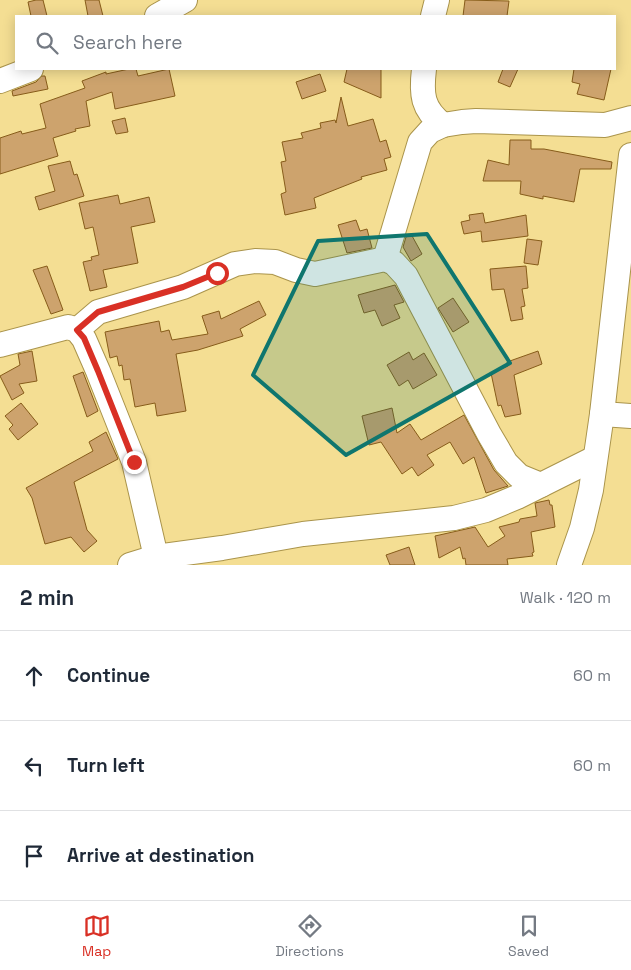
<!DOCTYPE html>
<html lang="en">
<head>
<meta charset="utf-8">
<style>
	:root { --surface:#fff; --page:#f6f6f7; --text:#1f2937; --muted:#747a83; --line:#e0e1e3; --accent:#d93025 }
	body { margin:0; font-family:"Space Grotesk",sans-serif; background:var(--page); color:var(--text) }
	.stop { position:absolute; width:15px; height:15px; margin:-11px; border:4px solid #d93025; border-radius:50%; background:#fff }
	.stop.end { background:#d93025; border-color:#fff; box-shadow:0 1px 5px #0008 }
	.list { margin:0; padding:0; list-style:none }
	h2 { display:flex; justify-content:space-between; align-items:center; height:65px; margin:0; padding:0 20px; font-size:21px }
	h2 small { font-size:16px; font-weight:400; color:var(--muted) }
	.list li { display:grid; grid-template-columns:32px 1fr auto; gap:15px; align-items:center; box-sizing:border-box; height:90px; padding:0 20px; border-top:1px solid var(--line) }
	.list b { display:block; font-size:19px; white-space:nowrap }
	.list em { font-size:16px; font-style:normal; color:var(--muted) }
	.icon { flex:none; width:28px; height:28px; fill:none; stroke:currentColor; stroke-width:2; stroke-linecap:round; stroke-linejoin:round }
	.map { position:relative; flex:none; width:631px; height:565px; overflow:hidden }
	.search { position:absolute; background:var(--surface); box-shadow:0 2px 12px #0003; left:15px; right:15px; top:15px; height:55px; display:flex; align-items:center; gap:12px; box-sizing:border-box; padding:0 18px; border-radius:0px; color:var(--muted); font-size:19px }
	.sheet { height:335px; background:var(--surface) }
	nav { display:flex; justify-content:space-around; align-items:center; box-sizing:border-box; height:70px; border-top:1px solid var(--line); background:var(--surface); font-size:14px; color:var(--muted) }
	nav a { display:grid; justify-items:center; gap:2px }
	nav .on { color:var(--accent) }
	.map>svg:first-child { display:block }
</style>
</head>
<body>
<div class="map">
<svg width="631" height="565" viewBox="0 0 631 565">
	<rect width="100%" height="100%" fill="#f4de93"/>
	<g fill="#cda36d" stroke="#875c1a">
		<path d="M 36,0 L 43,0 L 47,16 L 31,16 L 28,2 Z"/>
		<path d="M 85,0 L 99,0 L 103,16 L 88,16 Z"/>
		<path d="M 465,0 L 509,1 L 507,16 L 463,16 Z"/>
		<path d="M 129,69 L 136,69 L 138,76 L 169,69 L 175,96 L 115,109 L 112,92 L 86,101 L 90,126 L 75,129 L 76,131 L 53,138 L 58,156 L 0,174 L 0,138 L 21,131 L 22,134 L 46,128 L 40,104 L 85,88 L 82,81 L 106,72 L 106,74 Z"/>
		<path d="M 347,69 L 381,69 L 381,98 L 344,82 Z"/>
		<path d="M 503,69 L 518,69 L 510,87 L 498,82 Z"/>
		<path d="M 574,69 L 611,69 L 604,100 L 577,94 L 580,84 L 572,82 Z"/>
		<path d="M 320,74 L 326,91 L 302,99 L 296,82 Z"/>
		<path d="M 42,76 L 45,76 L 48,89 L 13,96 L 12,91 L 36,82 Z"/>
		<path d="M 341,97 L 348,126 L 373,119 L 380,142 L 386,140 L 391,157 L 384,159 L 387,170 L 361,177 L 362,179 L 314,198 L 316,208 L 285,215 L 281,194 L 286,192 L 281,162 L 286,161 L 282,142 L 303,138 L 301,133 L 321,128 L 320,123 L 335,120 L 336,123 Z"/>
		<path d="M 125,118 L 128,132 L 116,134 L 112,121 Z"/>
		<path d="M 510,140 L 531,140 L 531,149 L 544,149 L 612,162 L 611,169 L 580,169 L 574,202 L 543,196 L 543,199 L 520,194 L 521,181 L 483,181 L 488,160 L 509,165 Z"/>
		<path d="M 70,161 L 74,175 L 77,174 L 84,196 L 39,210 L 35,197 L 55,191 L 48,166 Z"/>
		<path d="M 118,195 L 120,204 L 149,197 L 155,222 L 131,227 L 138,263 L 103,270 L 107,287 L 90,291 L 83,262 L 92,260 L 91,257 L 99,255 L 93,227 L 85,229 L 79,203 Z"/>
		<path d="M 483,213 L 485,223 L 526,215 L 528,236 L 482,242 L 481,231 L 464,234 L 461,222 L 470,220 L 469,215 Z"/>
		<path d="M 356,220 L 360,231 L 367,229 L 372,248 L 347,253 L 338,225 Z"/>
		<path d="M 411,234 L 422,254 L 411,261 L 403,247 L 406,237 Z"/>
		<path d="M 527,239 L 542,241 L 538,265 L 524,263 Z"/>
		<path d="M 47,266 L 63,310 L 51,314 L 33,270 Z"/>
		<path d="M 526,266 L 528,288 L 522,289 L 525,306 L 521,307 L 523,319 L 511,321 L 504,289 L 492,290 L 490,269 Z"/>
		<path d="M 395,285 L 404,302 L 394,305 L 400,318 L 382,326 L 375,310 L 364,313 L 358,295 Z"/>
		<path d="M 453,298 L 469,322 L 453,332 L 438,308 Z"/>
		<path d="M 259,301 L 266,315 L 240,329 L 243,336 L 198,350 L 176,354 L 186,411 L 157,416 L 155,403 L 135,407 L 130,379 L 124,380 L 122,365 L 119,366 L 117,356 L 110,358 L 105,332 L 159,321 L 161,332 L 169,330 L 172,340 L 208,334 L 202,316 L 219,311 L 221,319 Z"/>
		<path d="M 32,351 L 37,381 L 19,384 L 24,393 L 12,400 L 0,376 L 20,365 L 18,354 Z"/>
		<path d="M 538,351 L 542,364 L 514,375 L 521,414 L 505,417 L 501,405 L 498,406 L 491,373 L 508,366 L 507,362 Z"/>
		<path d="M 409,352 L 413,360 L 424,353 L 437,375 L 413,389 L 408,380 L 399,386 L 387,365 Z"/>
		<path d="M 83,372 L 98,411 L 87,417 L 73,376 Z"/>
		<path d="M 21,403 L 38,424 L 18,440 L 9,429 L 13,425 L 5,416 Z"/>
		<path d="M 392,408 L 397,433 L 410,424 L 421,440 L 464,415 L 494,470 L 508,486 L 486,493 L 474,457 L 463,464 L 450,442 L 427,455 L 434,465 L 418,476 L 412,467 L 402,474 L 381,442 L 369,445 L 362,416 Z"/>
		<path d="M 106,432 L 118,459 L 74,482 L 87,530 L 97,541 L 84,552 L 71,537 L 45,544 L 32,498 L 26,488 L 93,451 L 89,442 Z"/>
		<path d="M 549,500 L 550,505 L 552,505 L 555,527 L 531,532 L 534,552 L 532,553 L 533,556 L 507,559 L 508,565 L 466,565 L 465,558 L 463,559 L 460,547 L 439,558 L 435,536 L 475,527 L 488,547 L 505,536 L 499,527 L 519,522 L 520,519 L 537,516 L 535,503 Z"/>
		<path d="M 409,547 L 415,565 L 390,565 L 386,555 Z"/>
	</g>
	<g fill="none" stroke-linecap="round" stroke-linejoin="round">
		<g stroke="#aa944b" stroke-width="26">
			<g id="minor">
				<path d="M 157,16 L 185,0"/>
				<path d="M 433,16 L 437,0"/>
				<path d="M 424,69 C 421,94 422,109 443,125"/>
				<path d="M 0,81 L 31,69"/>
				<path d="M 385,259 L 420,142 L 430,131 L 443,125 L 462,122 L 476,121 L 605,125 L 631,118"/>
				<path d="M 77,330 L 98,312 L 183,287 L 235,264 L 255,261 L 275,262 L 296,270 L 315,274 L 385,259 L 394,263 L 406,276 L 489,434 L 506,463 L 519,476 L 541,485"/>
				<path d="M 0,345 L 68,327 L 77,330 L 84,339 L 98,371 L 134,462 L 156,557"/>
				<path d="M 602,414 L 631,416"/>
				<path d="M 130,565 L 156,557 L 222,548 L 303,534 L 454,518 L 486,510 L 517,497 L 595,458"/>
				<path d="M 569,565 L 582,528 L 591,490 L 602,414 L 631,155"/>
			</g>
		</g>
		<use href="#minor" stroke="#fff" stroke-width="24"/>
	</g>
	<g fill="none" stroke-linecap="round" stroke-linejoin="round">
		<path stroke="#d93025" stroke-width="6" d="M 134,462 L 98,371 L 84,338 L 77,330 L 98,312 L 183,287 L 217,273"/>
	</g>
	<path fill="#0f766e" fill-opacity="0.2" stroke="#0f766e" stroke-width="4" stroke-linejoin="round" d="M 427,234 L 510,363 L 346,455 L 253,375 L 318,241 Z"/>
</svg>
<div class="stop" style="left:217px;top:273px"></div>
<div class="stop end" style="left:134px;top:462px"></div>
<div class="search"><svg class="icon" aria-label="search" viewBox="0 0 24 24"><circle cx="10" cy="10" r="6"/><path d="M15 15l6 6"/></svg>Search here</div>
</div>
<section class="sheet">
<h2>2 min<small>Walk · 120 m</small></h2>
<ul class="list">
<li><svg class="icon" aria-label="ahead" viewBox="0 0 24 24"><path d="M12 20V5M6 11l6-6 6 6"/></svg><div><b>Continue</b></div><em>60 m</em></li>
<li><svg class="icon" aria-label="left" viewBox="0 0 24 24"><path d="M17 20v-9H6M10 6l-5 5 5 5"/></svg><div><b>Turn left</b></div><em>60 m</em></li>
<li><svg class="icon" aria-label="arrive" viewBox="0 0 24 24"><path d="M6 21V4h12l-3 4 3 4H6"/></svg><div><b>Arrive at destination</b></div></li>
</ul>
</section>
<nav>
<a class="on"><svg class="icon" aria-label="map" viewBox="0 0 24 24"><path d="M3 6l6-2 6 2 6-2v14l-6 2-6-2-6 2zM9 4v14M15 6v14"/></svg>Map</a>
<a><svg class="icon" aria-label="directions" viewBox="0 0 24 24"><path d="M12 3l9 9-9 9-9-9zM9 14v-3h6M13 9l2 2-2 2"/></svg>Directions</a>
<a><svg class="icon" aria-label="saved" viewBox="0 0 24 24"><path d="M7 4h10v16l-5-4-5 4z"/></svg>Saved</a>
</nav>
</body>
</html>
